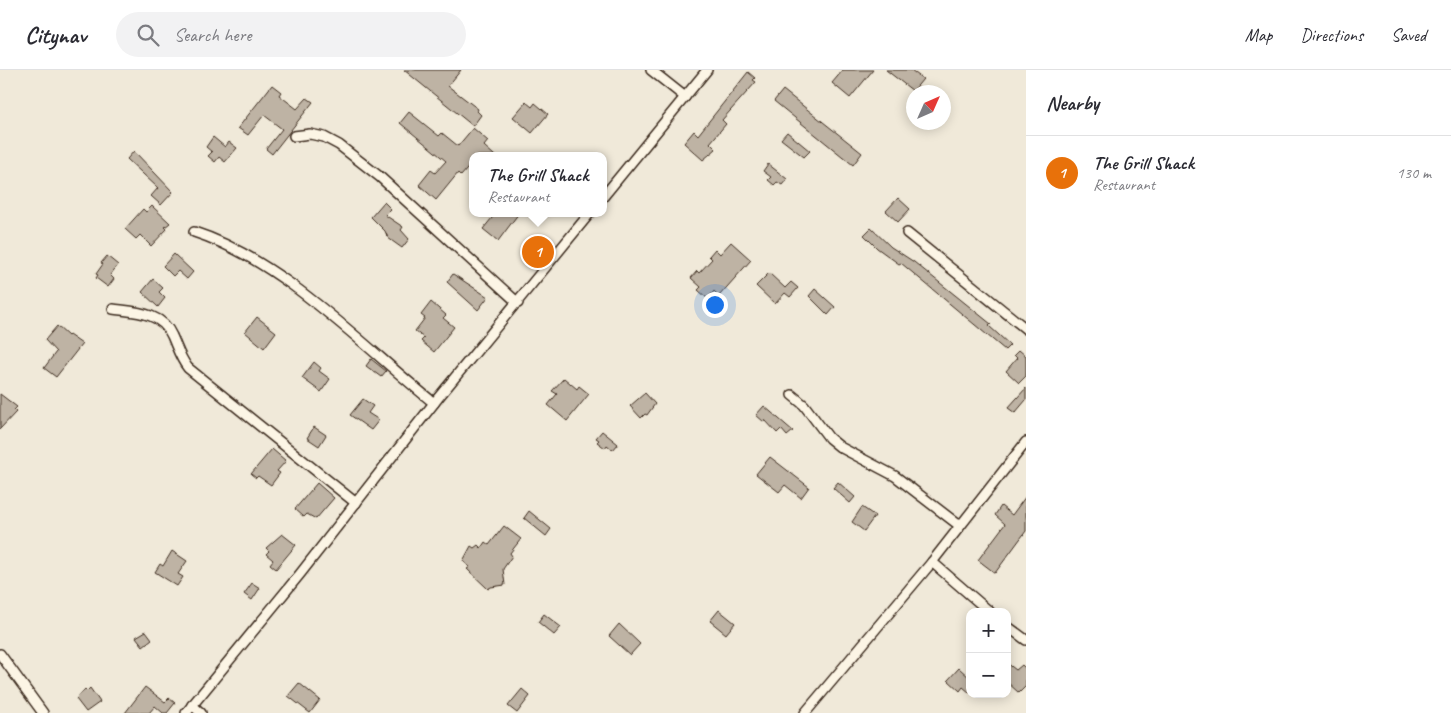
<!DOCTYPE html>
<html lang="en">
<head>
<meta charset="utf-8">
<style>
	:root { --surface:#fff; --page:#f2f2f3; --text:#2b2b33; --muted:#7c7c81; --line:#e1e1e2; --accent:#c8321e }
	body { margin:0; font-family:Caveat,sans-serif; background:var(--page); color:var(--text) }
	.controls { position:absolute; right:15px; bottom:15px; display:grid; overflow:hidden; border-radius:10px; box-shadow:0 2px 12px #0003 }
	.controls button { width:45px; height:45px; display:grid; place-items:center; padding:0; border:0; border-bottom:1px solid var(--line); background:var(--surface); color:var(--text); font:25px sans-serif }
	.compass { position:absolute; left:906px; top:15px; width:45px; height:45px; border-radius:50%; background:var(--surface); box-shadow:0 2px 12px #0003; rotate:45deg }
	.you { position:absolute; left:714px; top:234px; width:18px; height:18px; margin:-12px; border:4px solid #fff; border-radius:50%; background:#1a73e8; box-shadow:0 0 0 8px #1a73e833 }
	.badge { display:grid; place-items:center; width:32px; height:32px; border-radius:50%; background:var(--accent); color:#fff; font-size:16px; font-weight:700 }
	.pin { position:absolute; translate:-50% -50%; border:2px solid #fff; box-shadow:0 1px 5px #0006 }
	.popup { position:absolute; left:469px; top:82px; width:138px; height:65px; box-sizing:border-box; display:grid; place-content:center; border-radius:10px; background:var(--surface); filter:drop-shadow(0 1px 4px #0005); font-size:16px; white-space:nowrap; color:var(--muted) }
	.popup b { font-size:19px; color:var(--text) }
	.popup::after { content:''; position:absolute; left:50%; top:100%; margin-left:-10px; border:10px solid transparent; border-top-color:var(--surface) }
	.list { margin:0; padding:0; list-style:none }
	h2 { display:flex; justify-content:space-between; align-items:center; height:65px; margin:0; padding:0 20px; font-size:21px }
	h2 small { font-size:16px; font-weight:400; color:var(--muted) }
	.list li { display:grid; grid-template-columns:32px 1fr auto; gap:15px; align-items:center; box-sizing:border-box; height:75px; padding:0 20px; border-top:1px solid var(--line) }
	.list b { display:block; font-size:19px; white-space:nowrap }
	.list p { margin:0; font-size:16px; white-space:nowrap; color:var(--muted) }
	.list em { font-size:16px; font-style:normal; color:var(--muted) }
	.icon { flex:none; width:28px; height:28px; fill:none; stroke:currentColor; stroke-width:2; stroke-linecap:round; stroke-linejoin:round }
	.map { position:relative; flex:none; width:1026px; height:643px; overflow:hidden }
	header { display:flex; align-items:center; gap:30px; box-sizing:border-box; height:70px; padding:0 25px; background:var(--surface); border-bottom:1px solid var(--line) }
	header strong { font-size:24px }
	nav { display:flex; gap:28px; margin-inline-start:auto; font-size:18px }
	.search { width:350px; height:45px; background:var(--page); display:flex; align-items:center; gap:12px; box-sizing:border-box; padding:0 18px; border-radius:28px; color:var(--muted); font-size:19px }
	main { display:flex }
	aside { flex:1; background:var(--surface) }
	.map>svg:first-child { display:block }
</style>
</head>
<body>
<header>
<strong>Citynav</strong>
<div class="search"><svg class="icon" aria-label="search" viewBox="0 0 24 24"><circle cx="10" cy="10" r="6"/><path d="M15 15l6 6"/></svg>Search here</div>
<nav><a>Map</a><a>Directions</a><a>Saved</a></nav>
</header>
<main>
<div class="map">
<svg width="1026" height="643" viewBox="0 0 1026 643">
	<rect width="100%" height="100%" fill="#f0e9d9"/>
	<filter id="ink" filterUnits="userSpaceOnUse"><feTurbulence type="fractalNoise" baseFrequency=".02" numOctaves="2"/><feDisplacementMap in="SourceGraphic" scale="10" xChannelSelector="R" yChannelSelector="G"/><feConvolveMatrix kernelMatrix="1 2 1 2 8 2 1 2 1" color-interpolation-filters="sRGB"/></filter>
	<g filter="url(#ink)">
		<g fill="#beb3a4" stroke="#3b2a1e">
			<path d="M 404,0 L 461,0 L 448,16 L 478,39 L 477,41 L 481,45 L 473,56 Z"/>
			<path d="M 843,0 L 873,0 L 850,28 L 832,13 Z"/>
			<path d="M 886,0 L 911,0 L 923,9 L 913,21 Z"/>
			<path d="M 748,2 L 755,8 L 753,10 L 756,12 L 722,50 L 726,54 L 710,73 L 716,79 L 703,90 L 684,73 L 694,61 L 698,65 Z"/>
			<path d="M 272,15 L 281,22 L 279,25 L 297,39 L 307,28 L 313,32 L 272,84 L 266,79 L 282,59 L 264,45 L 248,65 L 238,58 Z"/>
			<path d="M 783,20 L 862,83 L 853,95 L 774,31 Z"/>
			<path d="M 526,32 L 532,37 L 535,33 L 548,44 L 532,63 L 513,47 Z"/>
			<path d="M 409,42 L 439,66 L 442,63 L 458,76 L 473,58 L 488,71 L 484,76 L 495,86 L 473,86 L 473,92 L 461,106 L 458,103 L 436,130 L 419,115 L 431,100 L 435,103 L 446,91 L 400,53 Z"/>
			<path d="M 787,62 L 810,81 L 804,87 L 781,69 Z"/>
			<path d="M 213,67 L 225,77 L 229,72 L 237,78 L 225,92 L 219,87 L 215,92 L 208,86 L 212,82 L 206,77 Z"/>
			<path d="M 134,81 L 173,122 L 161,135 L 151,126 L 158,118 L 127,89 Z"/>
			<path d="M 768,94 L 787,109 L 782,115 L 777,112 L 774,115 L 768,110 L 771,107 L 763,101 Z"/>
			<path d="M 898,128 L 910,139 L 898,152 L 886,141 Z"/>
			<path d="M 384,132 L 391,139 L 385,145 L 403,157 L 401,160 L 409,169 L 402,178 L 388,168 L 385,161 L 371,147 Z"/>
			<path d="M 152,136 L 170,153 L 165,157 L 167,159 L 151,176 L 140,165 L 136,169 L 125,159 L 143,139 L 146,142 Z"/>
			<path d="M 496,143 L 519,143 L 498,171 L 483,159 Z"/>
			<path d="M 871,158 L 891,177 L 914,192 L 991,254 L 989,256 L 1010,275 L 1005,280 L 901,193 L 899,194 L 877,178 L 864,165 Z"/>
			<path d="M 731,172 L 751,190 L 719,226 L 714,221 L 708,229 L 698,220 L 701,217 L 691,208 L 697,201 L 699,203 L 712,189 L 709,186 L 715,179 L 720,184 Z"/>
			<path d="M 174,184 L 193,202 L 187,209 L 178,201 L 173,206 L 163,196 Z"/>
			<path d="M 107,186 L 118,195 L 110,205 L 114,209 L 108,217 L 96,208 L 98,205 L 96,204 L 103,194 L 101,193 Z"/>
			<path d="M 769,203 L 785,218 L 791,212 L 798,218 L 790,227 L 785,223 L 775,234 L 756,216 Z"/>
			<path d="M 453,204 L 488,227 L 478,240 L 447,212 Z"/>
			<path d="M 153,209 L 163,218 L 159,222 L 165,228 L 158,237 L 142,222 Z"/>
			<path d="M 815,219 L 835,237 L 828,245 L 809,226 Z"/>
			<path d="M 431,232 L 446,245 L 443,248 L 454,257 L 434,282 L 421,271 L 424,268 L 415,261 L 425,248 L 421,245 Z"/>
			<path d="M 257,247 L 276,262 L 264,278 L 245,262 Z"/>
			<path d="M 57,256 L 68,266 L 69,265 L 82,274 L 56,307 L 44,298 L 56,282 L 45,270 Z"/>
			<path d="M 1019,280 L 1026,286 L 1026,306 L 1019,313 L 1006,301 L 1017,288 L 1014,285 Z"/>
			<path d="M 371,289 L 386,301 L 381,307 L 366,296 Z"/>
			<path d="M 314,292 L 321,298 L 319,301 L 330,309 L 321,322 L 302,308 Z"/>
			<path d="M 564,308 L 577,319 L 579,316 L 589,324 L 567,351 L 548,335 L 557,324 L 552,321 Z"/>
			<path d="M 1026,318 L 1026,330 L 1015,343 L 1008,338 Z"/>
			<path d="M 645,323 L 655,334 L 647,345 L 645,344 L 641,348 L 630,336 Z"/>
			<path d="M 0,324 L 17,337 L 14,340 L 16,342 L 0,359 Z"/>
			<path d="M 363,329 L 373,336 L 368,343 L 379,350 L 371,360 L 350,345 Z"/>
			<path d="M 764,336 L 793,361 L 787,366 L 781,359 L 777,363 L 765,350 L 764,352 L 756,345 Z"/>
			<path d="M 314,357 L 326,365 L 319,376 L 307,368 Z"/>
			<path d="M 602,361 L 618,374 L 613,380 L 607,375 L 605,378 L 597,372 L 599,370 L 596,368 Z"/>
			<path d="M 272,379 L 286,391 L 277,401 L 280,403 L 271,415 L 258,406 L 256,408 L 251,404 Z"/>
			<path d="M 770,387 L 809,417 L 801,428 L 785,415 L 779,422 L 756,404 Z"/>
			<path d="M 838,412 L 855,427 L 850,433 L 833,418 Z"/>
			<path d="M 317,413 L 334,428 L 316,449 L 307,444 L 304,447 L 295,439 Z"/>
			<path d="M 1026,426 L 1026,461 L 995,503 L 978,490 L 1005,454 L 995,445 L 1001,436 L 1012,445 Z"/>
			<path d="M 862,437 L 875,446 L 864,461 L 852,452 Z"/>
			<path d="M 529,441 L 551,459 L 546,466 L 524,448 Z"/>
			<path d="M 504,456 L 521,469 L 510,483 L 512,486 L 503,499 L 505,515 L 491,517 L 488,519 L 467,499 L 470,497 L 463,491 L 471,476 L 474,478 L 478,475 L 481,478 L 485,472 L 489,475 Z"/>
			<path d="M 282,464 L 296,475 L 276,499 L 270,494 L 273,490 L 266,484 L 269,481 L 266,478 Z"/>
			<path d="M 172,481 L 187,491 L 178,504 L 183,507 L 177,516 L 155,502 L 160,494 L 163,496 Z"/>
			<path d="M 252,513 L 260,518 L 252,530 L 244,524 Z"/>
			<path d="M 719,540 L 735,553 L 726,564 L 710,551 Z"/>
			<path d="M 544,544 L 561,557 L 554,565 L 538,552 Z"/>
			<path d="M 619,554 L 640,574 L 630,585 L 609,566 Z"/>
			<path d="M 146,561 L 152,569 L 143,576 L 136,567 Z"/>
			<path d="M 1007,593 L 1016,600 L 1022,595 L 1026,599 L 1026,616 L 1019,623 L 1007,612 Z"/>
			<path d="M 959,598 L 970,608 L 970,623 L 963,617 L 960,621 L 948,610 Z"/>
			<path d="M 299,613 L 320,630 L 310,643 L 288,626 Z"/>
			<path d="M 145,617 L 165,632 L 169,628 L 175,633 L 167,643 L 163,643 L 155,636 L 149,643 L 125,643 Z"/>
			<path d="M 90,618 L 100,632 L 86,642 L 76,629 L 85,619 L 87,621 Z"/>
			<path d="M 522,619 L 530,626 L 517,643 L 508,636 Z"/>
		</g>
		<g fill="none" stroke-linecap="round" stroke-linejoin="round">
			<g stroke="#3b2a1e" stroke-width="12">
				<g id="minor">
					<path d="M 651,0 L 685,27"/>
					<path d="M 294,66 L 310,64 L 324,67 L 339,75 L 380,107 L 518,233"/>
					<path d="M 603,127 L 707,0"/>
					<path d="M 194,162 C 282,190 363,276 434,333"/>
					<path d="M 907,163 L 1026,259"/>
					<path d="M 113,239 C 135,242 162,242 172,266 C 177,277 180,288 188,298 L 356,433"/>
					<path d="M 792,325 L 804,335 L 829,368 L 840,377 L 895,406 L 960,456"/>
					<path d="M 932,492 L 990,542"/>
					<path d="M 1007,556 L 1026,570"/>
					<path d="M 0,584 L 43,643"/>
					<path d="M 192,635 L 201,643"/>
					<path d="M 186,643 L 300,504 L 438,328 L 590,143"/>
					<path d="M 805,643 L 932,492 L 1026,372"/>
				</g>
			</g>
			<use href="#minor" stroke="#fcf5e5" stroke-width="9"/>
		</g>
	</g>
</svg>
<div class="controls">
<button>+</button>
<button>−</button>
</div>
<svg class="compass" viewBox="-18 -18 36 36"><path d="M0-13l5 13h-10z" fill="#e53935"/><path d="M0 13l5-13h-10z" fill="#7c7c81"/></svg>
<div class="you"></div>
<div class="pin badge" style="left:538px;top:182px;background:#e8710a">1</div>
<div class="popup"><b>The Grill Shack</b>Restaurant</div>
</div>
<aside>
<h2>Nearby<small></small></h2>
<ul class="list">
<li><span class="badge" style="background:#e8710a">1</span><div><b>The Grill Shack</b><p>Restaurant</p></div><em>130 m</em></li>
</ul>
</aside>
</main>
</body>
</html>
